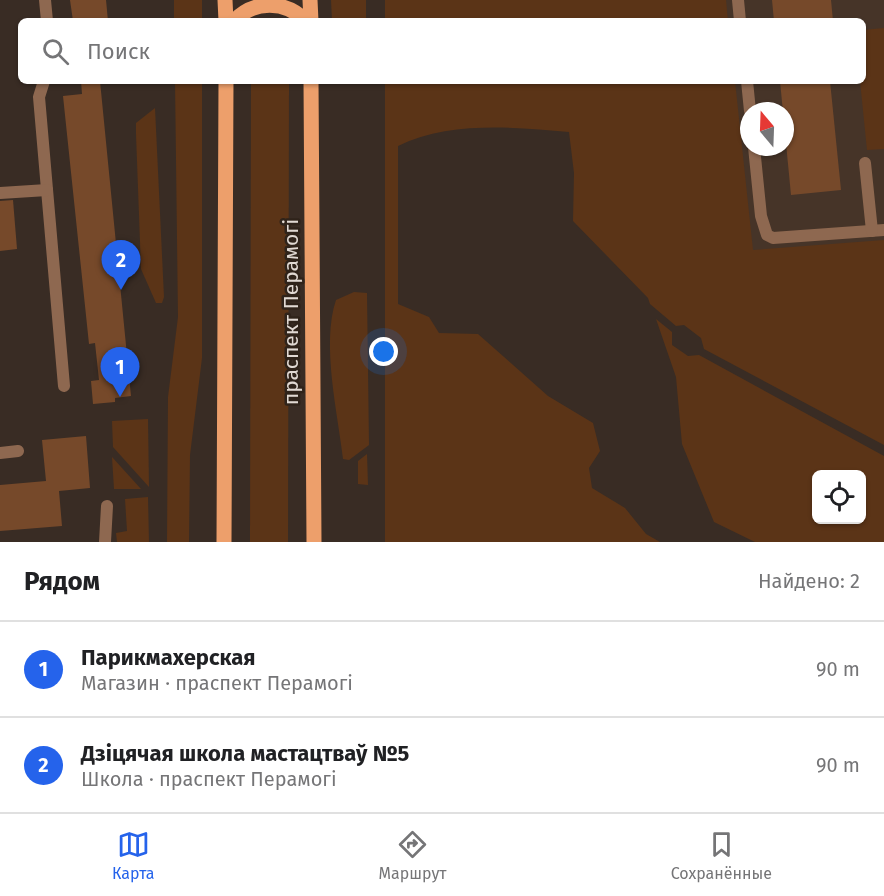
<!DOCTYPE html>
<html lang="ru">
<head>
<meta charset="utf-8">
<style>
	:root { --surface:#fff; --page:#f2f2f2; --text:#202124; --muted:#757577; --line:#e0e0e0; --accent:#2563eb }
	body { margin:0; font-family:"Fira Sans",sans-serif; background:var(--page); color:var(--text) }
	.controls { position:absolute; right:18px; bottom:18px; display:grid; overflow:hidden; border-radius:9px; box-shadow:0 2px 4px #0004 }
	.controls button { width:54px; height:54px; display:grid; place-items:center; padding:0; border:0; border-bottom:2px solid var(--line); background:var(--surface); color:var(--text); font:30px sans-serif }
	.compass { position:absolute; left:740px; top:102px; width:54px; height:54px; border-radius:50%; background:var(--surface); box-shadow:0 2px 4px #0004; rotate:341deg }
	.you { position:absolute; left:384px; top:352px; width:21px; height:21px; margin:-15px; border:4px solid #fff; border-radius:50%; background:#1a73e8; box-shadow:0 0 0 9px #1a73e833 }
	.badge { display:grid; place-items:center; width:39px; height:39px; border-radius:50%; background:var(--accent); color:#fff; font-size:20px; font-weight:700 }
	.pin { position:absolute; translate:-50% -50px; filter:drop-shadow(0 2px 3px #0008) }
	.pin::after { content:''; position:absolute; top:32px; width:21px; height:18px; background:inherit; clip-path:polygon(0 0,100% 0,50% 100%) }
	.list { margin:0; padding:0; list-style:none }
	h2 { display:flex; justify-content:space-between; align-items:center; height:78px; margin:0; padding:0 24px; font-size:26px }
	h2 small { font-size:20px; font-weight:400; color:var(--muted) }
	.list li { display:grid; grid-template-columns:39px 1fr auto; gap:18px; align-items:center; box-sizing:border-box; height:96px; padding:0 24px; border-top:2px solid var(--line) }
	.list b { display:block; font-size:22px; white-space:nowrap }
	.list p { margin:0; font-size:20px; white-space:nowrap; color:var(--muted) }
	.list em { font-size:20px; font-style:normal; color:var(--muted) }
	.icon { flex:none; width:33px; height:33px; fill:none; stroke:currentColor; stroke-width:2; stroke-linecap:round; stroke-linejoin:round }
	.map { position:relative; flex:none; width:884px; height:542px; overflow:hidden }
	.search { position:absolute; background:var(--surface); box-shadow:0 2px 4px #0004; left:18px; right:18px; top:18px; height:66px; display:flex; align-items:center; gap:15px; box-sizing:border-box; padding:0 21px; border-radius:9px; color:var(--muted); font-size:22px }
	.sheet { height:270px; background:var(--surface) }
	nav { display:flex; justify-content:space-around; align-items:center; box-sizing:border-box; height:84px; border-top:2px solid var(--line); background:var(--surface); font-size:16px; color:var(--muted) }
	nav a { display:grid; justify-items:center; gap:3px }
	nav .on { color:var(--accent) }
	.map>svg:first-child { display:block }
</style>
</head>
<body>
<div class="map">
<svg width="884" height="542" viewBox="0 0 884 542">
	<rect width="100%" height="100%" fill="#392c24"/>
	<path fill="#463428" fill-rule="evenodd" d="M 697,0 L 884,0 L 884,243 L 736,255 L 705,81 L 863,81 L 863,21 L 699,21 ZM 749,111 L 785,111 L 785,147 L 749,147 Z"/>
	<g fill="#5b3417" fill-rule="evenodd">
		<rect x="174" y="0" width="28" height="21"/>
		<path d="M 331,0 L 366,0 L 366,21 L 332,21 Z"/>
		<path d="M 385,0 L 726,0 L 728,21 L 385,21 Z"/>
		<path d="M 884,28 L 884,149 L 867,150 L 860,81 L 863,81 L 863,30 Z"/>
		<path d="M 175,81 L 202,81 L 202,358 L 190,455 L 189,542 L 167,542 L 168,397 L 178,317 Z"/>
		<path d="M 251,81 L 289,81 L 288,542 L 250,542 Z"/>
		<path d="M 385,81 L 735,81 L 753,250 L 884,240 L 884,445 L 704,349 L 701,338 L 684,325 L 676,326 L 650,304 L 648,298 L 573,221 L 574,173 L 569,132 C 514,127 449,121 398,146 L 398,304 L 429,317 L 439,333 L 478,334 L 548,396 L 593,423 L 600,451 L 589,468 L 592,488 L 625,508 L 646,534 L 660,542 L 385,542 Z"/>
		<path d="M 155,108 L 164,297 L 162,303 L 156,303 L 141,269 L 136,134 L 136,123 Z"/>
		<path d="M 354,292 L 367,293 L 369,445 L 349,460 L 343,459 C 338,414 321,344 336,300 Z"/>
		<path d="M 656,319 L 672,332 L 672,345 L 688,356 L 699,355 L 884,456 L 884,542 L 755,542 L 714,522 L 682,444 L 676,377 ZM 816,475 L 862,475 L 862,520 L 816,520 Z"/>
		<path d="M 148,419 L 149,487 L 113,447 L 112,421 Z"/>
		<path d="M 367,454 L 368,485 L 358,484 L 358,461 Z"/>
		<path d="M 112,457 L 141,489 L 114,489 Z"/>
		<path d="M 148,497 L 149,542 L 117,542 L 116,533 L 127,531 L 125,499 Z"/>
	</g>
	<g fill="#76492a">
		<path d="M 70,0 L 106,0 L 108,21 L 73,21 Z"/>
		<path d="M 772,0 L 831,0 L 833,21 L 774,21 Z"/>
		<path d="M 81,81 L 100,81 L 131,396 L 115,398 L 115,402 L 93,404 L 91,381 L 99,380 L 95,343 L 89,344 L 63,96 L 82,94 Z"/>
		<path d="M 780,81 L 830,81 L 841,190 L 791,195 Z"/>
		<path d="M 13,200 L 17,249 L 0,251 L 0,201 Z"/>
		<path d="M 86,436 L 90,488 L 59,491 L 62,526 L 0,531 L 0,485 L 46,481 L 42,440 Z"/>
	</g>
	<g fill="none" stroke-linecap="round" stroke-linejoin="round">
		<g stroke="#8e6850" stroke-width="12">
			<path d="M 45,0 L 47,21"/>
			<path d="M 738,0 L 740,21"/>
			<path d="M 44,81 L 39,97 L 64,386"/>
			<path d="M 747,81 L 750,111"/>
			<path d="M 754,147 L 761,216 L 767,235 L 773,238 L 884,230"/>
			<path d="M 865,163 L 872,231"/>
			<path d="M 0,193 L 47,190"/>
			<path d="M 0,453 L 18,451"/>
			<path d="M 105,542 L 107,506"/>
		</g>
		<g stroke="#ed9f6b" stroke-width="15">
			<path d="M 225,0 L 226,21"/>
			<path d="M 310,0 L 311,21"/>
			<path d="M 234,21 C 254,0 285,0 306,21"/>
			<path d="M 311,81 L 314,542"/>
			<path d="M 224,542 L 226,81"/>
		</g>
	</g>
	<g text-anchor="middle" stroke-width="5" stroke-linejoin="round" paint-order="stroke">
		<g font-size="21" fill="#e1d9d3" stroke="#2f231a">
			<text transform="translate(291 312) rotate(-90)" y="7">праспект Перамогі</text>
		</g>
	</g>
</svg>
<div class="controls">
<button><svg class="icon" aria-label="locate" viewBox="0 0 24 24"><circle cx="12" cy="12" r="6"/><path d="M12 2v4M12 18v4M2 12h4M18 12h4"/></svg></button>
</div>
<svg class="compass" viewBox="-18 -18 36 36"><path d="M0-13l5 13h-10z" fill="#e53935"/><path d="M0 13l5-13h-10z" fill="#757577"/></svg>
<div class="you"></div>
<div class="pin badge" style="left:120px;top:397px">1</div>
<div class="pin badge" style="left:121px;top:290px">2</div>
<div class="search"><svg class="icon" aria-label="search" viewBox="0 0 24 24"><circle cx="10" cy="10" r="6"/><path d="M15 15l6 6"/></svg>Поиск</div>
</div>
<section class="sheet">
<h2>Рядом<small>Найдено: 2</small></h2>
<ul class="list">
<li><span class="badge">1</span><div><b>Парикмахерская</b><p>Магазин · праспект Перамогі</p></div><em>90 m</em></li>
<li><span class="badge">2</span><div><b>Дзіцячая школа мастацтваў №5</b><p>Школа · праспект Перамогі</p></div><em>90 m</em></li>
</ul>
</section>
<nav>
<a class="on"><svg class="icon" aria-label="map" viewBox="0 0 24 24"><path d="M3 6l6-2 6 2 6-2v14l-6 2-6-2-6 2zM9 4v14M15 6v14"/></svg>Карта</a>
<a><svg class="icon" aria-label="directions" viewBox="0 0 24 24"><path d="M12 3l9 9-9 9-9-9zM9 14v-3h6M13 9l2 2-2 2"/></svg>Маршрут</a>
<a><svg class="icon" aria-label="saved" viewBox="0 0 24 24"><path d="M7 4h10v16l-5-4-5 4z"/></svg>Сохранённые</a>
</nav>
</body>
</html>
